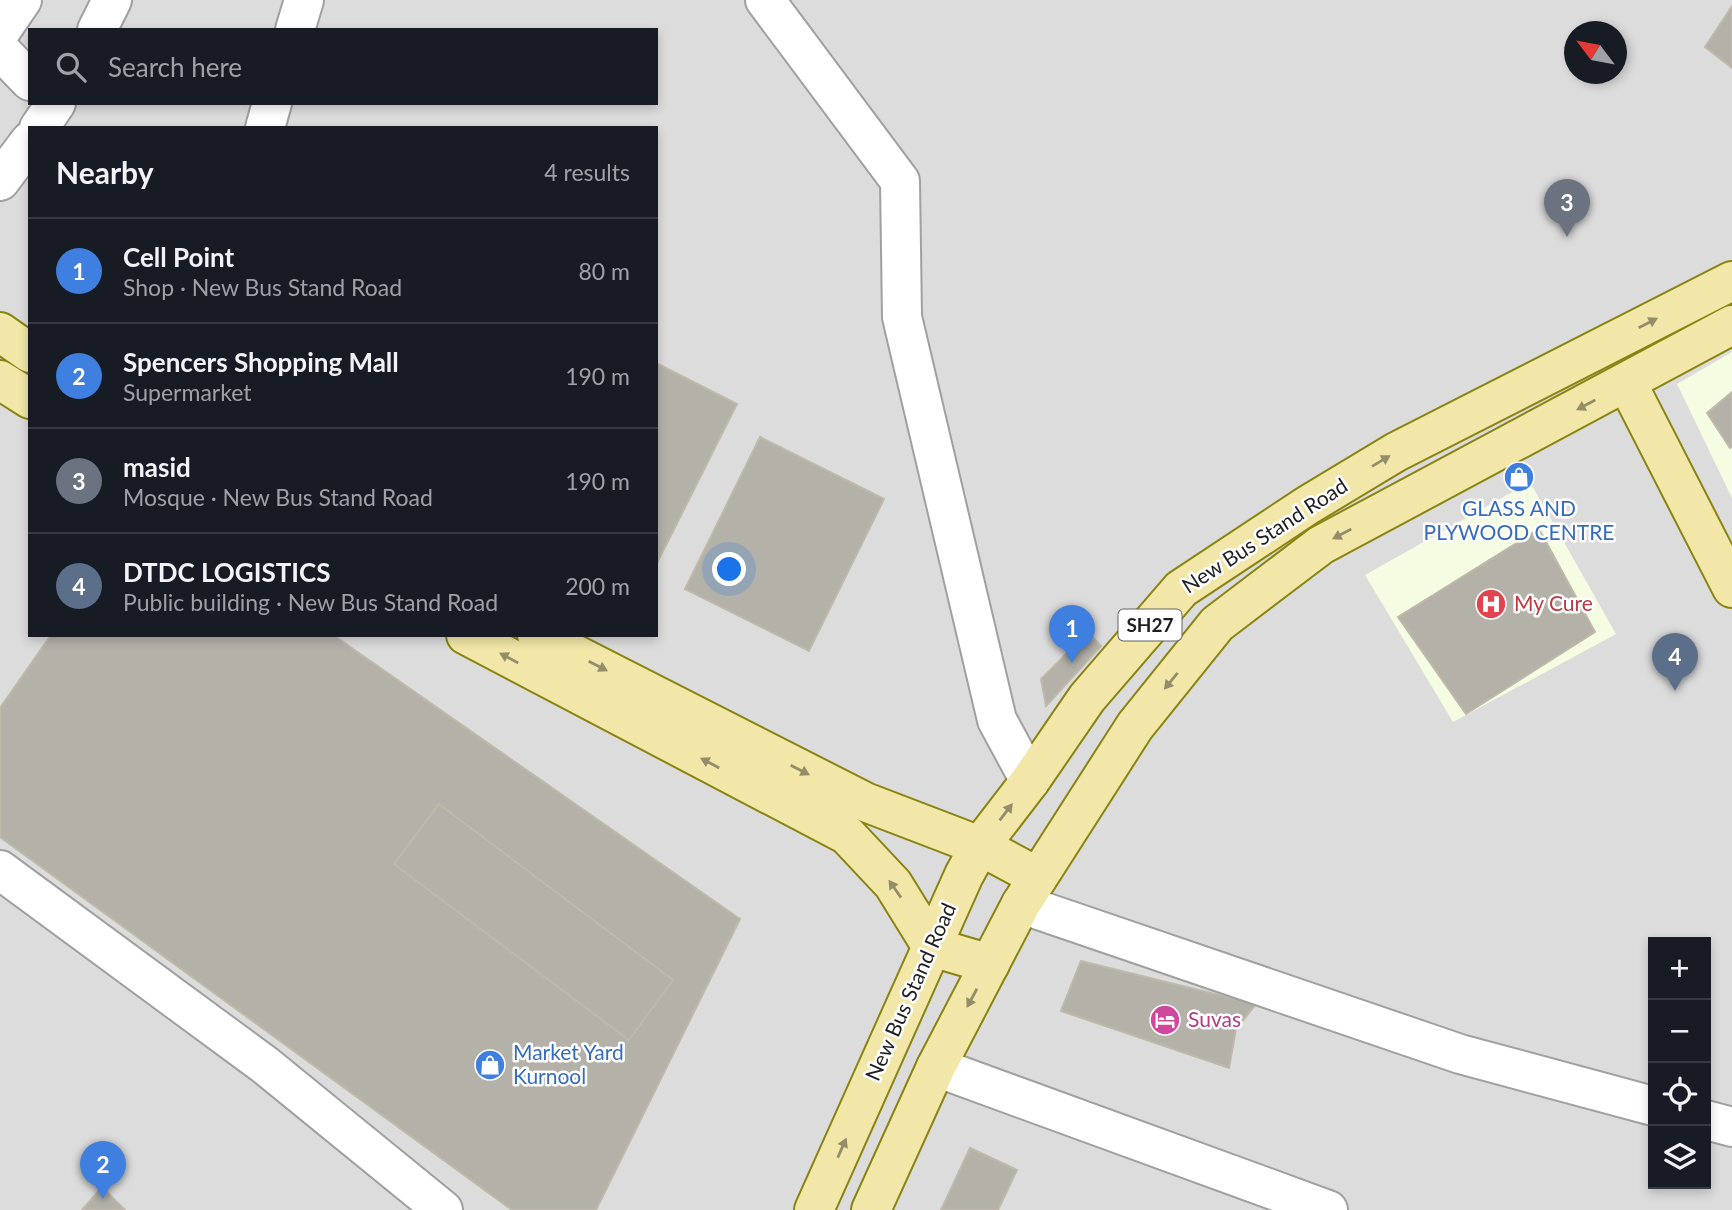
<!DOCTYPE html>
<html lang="en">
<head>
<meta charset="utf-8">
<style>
	:root { --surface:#171b24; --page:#20242c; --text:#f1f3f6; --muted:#9ea1a6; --line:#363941; --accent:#ea580c }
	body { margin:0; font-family:Lato,sans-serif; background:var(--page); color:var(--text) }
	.controls { position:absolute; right:21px; bottom:21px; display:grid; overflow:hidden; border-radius:0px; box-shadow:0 4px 10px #0003 }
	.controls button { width:63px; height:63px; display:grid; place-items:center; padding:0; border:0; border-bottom:2px solid var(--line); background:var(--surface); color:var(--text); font:35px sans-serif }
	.compass { position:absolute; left:1564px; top:21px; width:63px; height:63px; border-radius:50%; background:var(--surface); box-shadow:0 4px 10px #0003; rotate:302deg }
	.you { position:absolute; left:730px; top:570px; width:24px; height:24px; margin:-18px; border:5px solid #fff; border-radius:50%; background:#1a73e8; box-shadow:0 0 0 10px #1a73e833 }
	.badge { display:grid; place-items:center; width:46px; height:46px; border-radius:50%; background:var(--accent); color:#fff; font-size:23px; font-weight:700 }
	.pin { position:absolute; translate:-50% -58px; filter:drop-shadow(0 2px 4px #0008) }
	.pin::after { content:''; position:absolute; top:37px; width:24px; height:21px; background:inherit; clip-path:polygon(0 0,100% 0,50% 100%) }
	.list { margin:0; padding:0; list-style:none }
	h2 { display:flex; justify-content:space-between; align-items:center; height:91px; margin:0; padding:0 28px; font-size:30px }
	h2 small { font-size:23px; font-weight:400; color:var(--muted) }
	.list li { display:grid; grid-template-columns:46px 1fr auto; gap:21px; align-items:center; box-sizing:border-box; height:105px; padding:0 28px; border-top:2px solid var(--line) }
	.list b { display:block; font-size:26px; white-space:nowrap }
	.list p { margin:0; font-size:23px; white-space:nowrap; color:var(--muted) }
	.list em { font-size:23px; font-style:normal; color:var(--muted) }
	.icon { flex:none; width:38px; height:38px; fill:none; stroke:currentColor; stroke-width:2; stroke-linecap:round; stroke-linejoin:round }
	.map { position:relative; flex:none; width:1732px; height:1210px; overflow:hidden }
	.search { position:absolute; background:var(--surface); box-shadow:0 4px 10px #0003; left:28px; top:28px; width:630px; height:77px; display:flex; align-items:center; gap:18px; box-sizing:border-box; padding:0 24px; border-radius:0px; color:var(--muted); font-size:26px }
	.panel { position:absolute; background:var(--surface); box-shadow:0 4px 10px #0003; left:28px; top:126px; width:630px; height:511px; border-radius:0px }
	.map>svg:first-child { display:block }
</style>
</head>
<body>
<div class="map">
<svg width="1732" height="1210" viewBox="0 0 1732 1210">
	<rect width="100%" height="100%" fill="#eeeee6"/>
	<path fill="#dddcdc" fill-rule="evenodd" d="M 0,0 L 1732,0 L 1732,1210 L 0,1210 ZM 30,30 L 656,30 L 656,103 L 30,103 ZM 1574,32 L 1616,32 L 1616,74 L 1574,74 ZM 30,128 L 656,128 L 656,635 L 30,635 ZM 1653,942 L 1706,942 L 1706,1184 L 1653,1184 Z"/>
	<g fill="#f4fce2">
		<path d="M 1732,352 L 1732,498 L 1677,384 Z"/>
		<path d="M 1530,482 L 1616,634 L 1453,722 L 1365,575 Z"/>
	</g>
	<g fill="#b4b1a9" stroke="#bfb9aa" stroke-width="2">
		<path d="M 1732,6 L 1732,68 L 1705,47 Z"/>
		<path d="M 656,363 L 737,404 L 656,565 Z"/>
		<path d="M 1732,392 L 1732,447 L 1730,448 L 1707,413 Z"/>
		<path d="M 760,437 L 884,499 L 809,651 L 685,589 Z"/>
		<path d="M 1539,529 L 1595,632 L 1466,714 L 1398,617 Z"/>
		<path d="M 1088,632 L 1101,646 L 1046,706 L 1041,679 Z"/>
		<path d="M 51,635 L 333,635 L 740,919 L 596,1210 L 512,1210 L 0,837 L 0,708 Z"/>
		<path d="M 439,804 L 673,980 L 629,1040 L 394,864 Z"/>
		<path d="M 1081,961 L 1256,1004 L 1236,1029 L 1229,1068 L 1061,1011 Z"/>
		<path d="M 970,1148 L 1017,1170 L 998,1210 L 941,1210 Z"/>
		<path d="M 102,1187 L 125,1210 L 82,1210 Z"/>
	</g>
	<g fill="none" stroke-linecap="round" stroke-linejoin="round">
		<g stroke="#a0a0a0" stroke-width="42">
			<g id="minor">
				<path d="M 765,0 L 900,181 L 902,317 L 997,720 L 1030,781"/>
				<path d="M 97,30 L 112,0"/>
				<path d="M 295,30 L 304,0"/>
				<path d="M 0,32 L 22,0"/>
				<path d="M 0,50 L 30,81"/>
				<path d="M 39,128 L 56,103"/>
				<path d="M 265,128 L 272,103"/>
				<path d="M 0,181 L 30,141"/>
				<path d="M 0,870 L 265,1065 L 443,1210"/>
				<path d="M 1021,904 L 1460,1054 L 1653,1106"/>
				<path d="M 936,1067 L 1328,1210"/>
				<path d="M 1706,1120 L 1732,1127"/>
			</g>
		</g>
		<g stroke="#898410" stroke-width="42">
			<g id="major">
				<path d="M 0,332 L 30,353"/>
				<path d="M 0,380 L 30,399"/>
				<path d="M 1627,383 L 1732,588"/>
				<path d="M 466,635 L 847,835 L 893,884 L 932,947 L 990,964"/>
				<path d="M 537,635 L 865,802 L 980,846 L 1038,877"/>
				<path d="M 814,1210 L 964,875 L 980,846 L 1030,781 L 1087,698 L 1181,589 L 1308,505 L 1396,452 L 1732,281"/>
				<path d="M 871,1210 L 936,1067 L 1021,904 L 1135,726 L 1217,624 L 1321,545 L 1732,325"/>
			</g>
		</g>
		<use href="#minor" stroke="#fff" stroke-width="38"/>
		<use href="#major" stroke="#f2e7a8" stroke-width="38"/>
	</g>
	<defs><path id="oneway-solid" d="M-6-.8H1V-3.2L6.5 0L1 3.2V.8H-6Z" transform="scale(1.75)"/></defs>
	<g fill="#938d6a">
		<use href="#oneway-solid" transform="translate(1648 323) rotate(-27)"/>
		<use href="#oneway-solid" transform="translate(1586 405) rotate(152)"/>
		<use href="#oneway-solid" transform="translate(1381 461) rotate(-31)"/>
		<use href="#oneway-solid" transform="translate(1342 534) rotate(152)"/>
		<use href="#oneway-solid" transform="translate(509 658) rotate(-152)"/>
		<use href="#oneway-solid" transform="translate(598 666) rotate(27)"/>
		<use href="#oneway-solid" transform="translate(1171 681) rotate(129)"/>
		<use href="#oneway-solid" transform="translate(710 763) rotate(-152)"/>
		<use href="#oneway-solid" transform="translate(800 770) rotate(27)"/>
		<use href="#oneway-solid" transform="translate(1006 812) rotate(-53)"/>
		<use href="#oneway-solid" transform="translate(895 889) rotate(-125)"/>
		<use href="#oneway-solid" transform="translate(972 998) rotate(118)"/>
		<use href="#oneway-solid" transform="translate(842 1148) rotate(-66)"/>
	</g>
	<defs>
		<g id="shop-disc" transform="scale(1.575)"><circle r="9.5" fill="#3f7fe0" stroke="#fff"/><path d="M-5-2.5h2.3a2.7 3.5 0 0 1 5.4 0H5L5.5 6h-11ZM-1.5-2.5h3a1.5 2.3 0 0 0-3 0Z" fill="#fff"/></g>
		<g id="hospital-disc" transform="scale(1.575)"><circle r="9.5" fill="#e0444e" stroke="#fff"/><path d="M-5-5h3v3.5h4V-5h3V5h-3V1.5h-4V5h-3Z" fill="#fff"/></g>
		<g id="hotel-disc" transform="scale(1.575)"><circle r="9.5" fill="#d1479c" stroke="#fff"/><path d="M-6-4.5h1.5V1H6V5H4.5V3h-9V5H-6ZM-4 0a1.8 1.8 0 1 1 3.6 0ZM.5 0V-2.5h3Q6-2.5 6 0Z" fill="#fff"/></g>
	</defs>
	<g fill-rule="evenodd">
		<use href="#shop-disc" x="1519" y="477"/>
		<use href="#hospital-disc" x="1491" y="604"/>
		<use href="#hotel-disc" x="1165" y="1020"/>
		<use href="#shop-disc" x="490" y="1065"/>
	</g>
	<g text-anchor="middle" stroke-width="5" stroke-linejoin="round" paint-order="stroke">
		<rect fill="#fff" stroke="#626262" stroke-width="2" x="1118.5" y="609.5" width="63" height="31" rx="5"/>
		<g font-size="19" font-weight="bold" fill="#1f1f1f">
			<text x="1150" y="632">SH27</text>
		</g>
		<g font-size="21" fill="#366cbe" stroke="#fff">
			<text x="1519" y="516">GLASS AND<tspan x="1519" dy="24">PLYWOOD CENTRE</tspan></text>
			<text x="513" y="1060" text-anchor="start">Market Yard<tspan x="513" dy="24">Kurnool</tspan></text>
		</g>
		<g font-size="21" fill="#1f1f1f" stroke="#fff">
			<text transform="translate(1265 536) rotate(-33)" y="7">New Bus Stand Road</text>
			<text transform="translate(911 992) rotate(-66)" y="7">New Bus Stand Road</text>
		</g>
		<g font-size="21" fill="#be3a42" stroke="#fff" text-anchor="start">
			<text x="1514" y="611">My Cure</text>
		</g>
		<g font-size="21" fill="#b23c85" stroke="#fff" text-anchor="start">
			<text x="1188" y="1027">Suvas</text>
		</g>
	</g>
</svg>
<div class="controls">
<button>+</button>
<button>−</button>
<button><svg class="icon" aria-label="locate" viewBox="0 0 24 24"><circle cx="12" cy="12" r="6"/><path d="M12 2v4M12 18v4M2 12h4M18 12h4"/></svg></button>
<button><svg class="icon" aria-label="layers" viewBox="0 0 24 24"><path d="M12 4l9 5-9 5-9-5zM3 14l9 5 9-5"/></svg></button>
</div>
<svg class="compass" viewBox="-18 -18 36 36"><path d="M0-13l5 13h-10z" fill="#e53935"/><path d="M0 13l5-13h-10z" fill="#9ea1a6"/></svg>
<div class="you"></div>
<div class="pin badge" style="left:1072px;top:663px;background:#3f7fe0">1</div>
<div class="pin badge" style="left:103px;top:1199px;background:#3f7fe0">2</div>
<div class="pin badge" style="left:1567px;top:237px;background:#6b7280">3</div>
<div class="pin badge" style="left:1675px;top:691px;background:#5c6f8a">4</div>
<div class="search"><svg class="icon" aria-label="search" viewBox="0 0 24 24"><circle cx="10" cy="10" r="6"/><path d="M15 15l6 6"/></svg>Search here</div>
<section class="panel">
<h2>Nearby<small>4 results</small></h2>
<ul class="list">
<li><span class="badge" style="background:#3f7fe0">1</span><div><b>Cell Point</b><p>Shop · New Bus Stand Road</p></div><em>80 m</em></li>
<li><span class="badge" style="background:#3f7fe0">2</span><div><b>Spencers Shopping Mall</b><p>Supermarket</p></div><em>190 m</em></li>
<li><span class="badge" style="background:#6b7280">3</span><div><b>masid</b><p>Mosque · New Bus Stand Road</p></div><em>190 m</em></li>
<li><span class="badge" style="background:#5c6f8a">4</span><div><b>DTDC LOGISTICS</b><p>Public building · New Bus Stand Road</p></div><em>200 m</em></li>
</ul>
</section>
</div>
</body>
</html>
